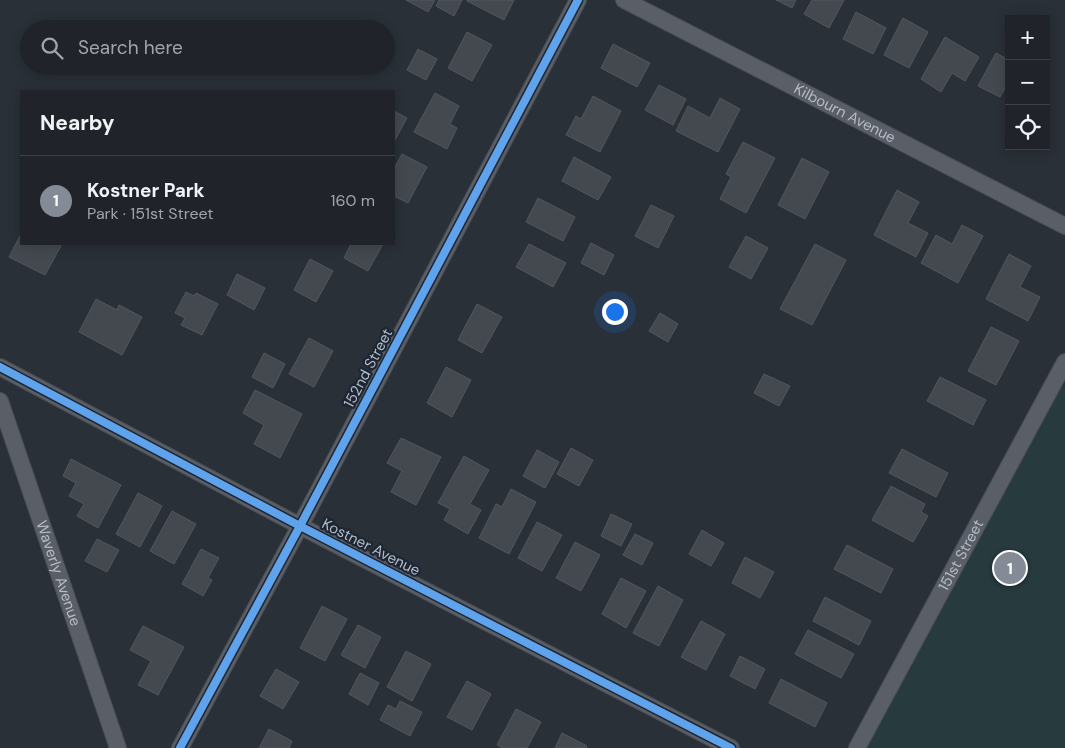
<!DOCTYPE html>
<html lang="en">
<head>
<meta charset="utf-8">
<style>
	:root { --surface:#20242a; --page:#2d3036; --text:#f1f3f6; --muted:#a2a4a8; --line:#3d4147; --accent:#848b96 }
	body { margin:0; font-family:"DM Sans",sans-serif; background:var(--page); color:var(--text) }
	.controls { position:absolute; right:15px; top:15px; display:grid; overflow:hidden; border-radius:0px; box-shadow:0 2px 12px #0003 }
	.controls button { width:45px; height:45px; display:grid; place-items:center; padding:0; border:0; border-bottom:1px solid var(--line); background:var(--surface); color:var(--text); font:25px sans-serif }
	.you { position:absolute; left:614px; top:311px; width:18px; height:18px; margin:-12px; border:4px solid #fff; border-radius:50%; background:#1a73e8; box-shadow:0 0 0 8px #1a73e833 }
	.badge { display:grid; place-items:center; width:32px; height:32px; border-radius:50%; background:var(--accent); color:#fff; font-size:16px; font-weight:700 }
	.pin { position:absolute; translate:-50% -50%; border:2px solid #fff; box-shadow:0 1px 5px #0006 }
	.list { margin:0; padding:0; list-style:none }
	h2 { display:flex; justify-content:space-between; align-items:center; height:65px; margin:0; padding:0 20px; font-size:21px }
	h2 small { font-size:16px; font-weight:400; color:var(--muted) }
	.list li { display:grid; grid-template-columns:32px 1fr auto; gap:15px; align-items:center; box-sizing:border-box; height:90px; padding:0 20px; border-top:1px solid var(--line) }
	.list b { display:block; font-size:19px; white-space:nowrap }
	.list p { margin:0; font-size:16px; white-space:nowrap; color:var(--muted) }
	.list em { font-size:16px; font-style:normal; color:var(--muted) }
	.icon { flex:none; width:28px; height:28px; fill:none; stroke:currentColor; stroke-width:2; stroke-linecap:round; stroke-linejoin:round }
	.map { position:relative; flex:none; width:1065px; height:748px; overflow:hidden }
	.search { position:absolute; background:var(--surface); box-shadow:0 2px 12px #0003; left:20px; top:20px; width:375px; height:55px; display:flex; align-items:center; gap:12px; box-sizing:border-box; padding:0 18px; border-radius:28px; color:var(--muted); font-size:19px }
	.panel { position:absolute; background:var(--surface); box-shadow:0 2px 12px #0003; left:20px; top:90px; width:375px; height:155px; border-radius:0px }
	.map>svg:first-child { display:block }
</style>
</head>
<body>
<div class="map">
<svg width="1065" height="748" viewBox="0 0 1065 748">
	<rect width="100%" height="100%" fill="#2a3038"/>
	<path fill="#273a3e" d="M 1055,382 L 1065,387 L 1065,748 L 857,748 Z"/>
	<g fill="#444950" stroke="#52575f">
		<path d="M 406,0 L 435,0 L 428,12 Z"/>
		<path d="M 439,0 L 462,0 L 454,16 L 436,6 Z"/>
		<path d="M 467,0 L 514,0 L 504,20 L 467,1 Z"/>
		<path d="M 776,0 L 796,0 L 792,8 Z"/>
		<path d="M 812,0 L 844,0 L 829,28 L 804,14 Z"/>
		<path d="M 856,12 L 886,28 L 873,54 L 843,39 Z"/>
		<path d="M 903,18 L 928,32 L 909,68 L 884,55 Z"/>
		<path d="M 467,32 L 492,45 L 472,81 L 448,68 Z"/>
		<path d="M 945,37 L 979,57 L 965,81 L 952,73 L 941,92 L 921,79 Z"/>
		<path d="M 613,44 L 650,63 L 637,87 L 601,68 Z"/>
		<path d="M 418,49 L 437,59 L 426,80 L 407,70 Z"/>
		<path d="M 996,53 L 1009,60 L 1009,81 L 1000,97 L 978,86 Z"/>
		<path d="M 659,85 L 686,99 L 673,125 L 645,110 Z"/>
		<path d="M 435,93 L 459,106 L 450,124 L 457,128 L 447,149 L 414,132 Z"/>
		<path d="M 593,96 L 621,111 L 600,152 L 566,135 L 576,116 L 581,119 Z"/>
		<path d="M 720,98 L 740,109 L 718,152 L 676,131 L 688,106 L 710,118 Z"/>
		<path d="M 394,111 L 407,118 L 394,142 Z"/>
		<path d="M 743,142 L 775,158 L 746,213 L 720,199 L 731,177 L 726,174 Z"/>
		<path d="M 402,154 L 427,167 L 408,203 L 394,196 L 394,169 Z"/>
		<path d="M 574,157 L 611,177 L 598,200 L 562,181 Z"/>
		<path d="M 802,158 L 829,172 L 805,219 L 778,205 Z"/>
		<path d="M 897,190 L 919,202 L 908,223 L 928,233 L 916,257 L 874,235 Z"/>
		<path d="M 538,198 L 575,217 L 563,241 L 526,222 Z"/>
		<path d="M 651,205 L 674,216 L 658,248 L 635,236 Z"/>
		<path d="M 962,225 L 983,236 L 958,283 L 921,263 L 936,235 L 952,244 Z"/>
		<path d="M 21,234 L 21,244 L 62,244 L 45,275 L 9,257 Z"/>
		<path d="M 746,236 L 768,248 L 751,279 L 729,267 Z"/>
		<path d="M 591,243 L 614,255 L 604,275 L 581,263 Z"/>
		<path d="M 351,244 L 383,244 L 368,271 L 344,258 Z"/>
		<path d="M 529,244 L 566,263 L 553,287 L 516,267 Z"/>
		<path d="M 815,244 L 846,260 L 812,325 L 780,309 Z"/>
		<path d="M 1009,254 L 1031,266 L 1020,287 L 1040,297 L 1028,321 L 986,299 Z"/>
		<path d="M 310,259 L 333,271 L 316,302 L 294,290 Z"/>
		<path d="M 237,274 L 265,288 L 254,310 L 227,295 Z"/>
		<path d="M 186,292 L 194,296 L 196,293 L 218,304 L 202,335 L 181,325 L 185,318 L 175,313 Z"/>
		<path d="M 96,299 L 117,310 L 119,305 L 142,317 L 122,355 L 79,332 Z"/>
		<path d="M 477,304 L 502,317 L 482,353 L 458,340 Z"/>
		<path d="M 660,313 L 678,324 L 668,342 L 649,331 Z"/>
		<path d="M 991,327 L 1019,341 L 996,385 L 968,371 Z"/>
		<path d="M 309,338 L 333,351 L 314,387 L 289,374 Z"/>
		<path d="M 264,353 L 285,364 L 273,388 L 252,377 Z"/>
		<path d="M 446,367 L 471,380 L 452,417 L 427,403 Z"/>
		<path d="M 764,374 L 790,386 L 779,406 L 754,393 Z"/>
		<path d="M 940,377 L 986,400 L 973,425 L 927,401 Z"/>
		<path d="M 255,390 L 302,414 L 280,458 L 254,444 L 264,425 L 243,413 Z"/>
		<path d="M 401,438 L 441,457 L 416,505 L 391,492 L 402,471 L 387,463 Z"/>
		<path d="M 571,448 L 593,460 L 579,486 L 557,474 Z"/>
		<path d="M 902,449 L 948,473 L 936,497 L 889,473 Z"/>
		<path d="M 537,450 L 559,462 L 545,488 L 523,476 Z"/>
		<path d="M 464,456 L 489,470 L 470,504 L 481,510 L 468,534 L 444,520 L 450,509 L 438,503 Z"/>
		<path d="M 71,459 L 121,485 L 98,528 L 77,516 L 84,504 L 69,496 L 76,483 L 63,476 Z"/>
		<path d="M 891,486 L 925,504 L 921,512 L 928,516 L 913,542 L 872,520 Z"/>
		<path d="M 511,489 L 536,502 L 509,554 L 479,538 L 496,504 L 502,507 Z"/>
		<path d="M 138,493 L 162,506 L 140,547 L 116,534 Z"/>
		<path d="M 172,511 L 196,524 L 174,564 L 150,551 Z"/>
		<path d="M 611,514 L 632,524 L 621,546 L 601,536 Z"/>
		<path d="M 537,522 L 562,535 L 542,571 L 518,558 Z"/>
		<path d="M 702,530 L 724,543 L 711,566 L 689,554 Z"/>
		<path d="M 635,534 L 653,543 L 642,565 L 623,555 Z"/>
		<path d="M 97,539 L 119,550 L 107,572 L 85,561 Z"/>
		<path d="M 575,542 L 600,555 L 581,591 L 556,578 Z"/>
		<path d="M 847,545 L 893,569 L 881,593 L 834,569 Z"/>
		<path d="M 201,549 L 219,558 L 208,578 L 212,580 L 203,596 L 182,584 Z"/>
		<path d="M 745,557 L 774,572 L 760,598 L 732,583 Z"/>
		<path d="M 621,578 L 646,591 L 626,628 L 602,614 Z"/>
		<path d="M 658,586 L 683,600 L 659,646 L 633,633 Z"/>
		<path d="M 825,597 L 871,621 L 859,645 L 813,621 Z"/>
		<path d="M 322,606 L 347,619 L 325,661 L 300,648 Z"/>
		<path d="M 701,621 L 725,634 L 706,670 L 681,657 Z"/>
		<path d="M 358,625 L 381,637 L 365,668 L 341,655 Z"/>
		<path d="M 143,626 L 184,647 L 158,695 L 138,685 L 151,661 L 130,650 Z"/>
		<path d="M 808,630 L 854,654 L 841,678 L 795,654 Z"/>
		<path d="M 406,651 L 431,664 L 412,701 L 387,687 Z"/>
		<path d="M 740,656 L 765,669 L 755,689 L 730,676 Z"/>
		<path d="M 276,669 L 299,682 L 283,709 L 260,696 Z"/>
		<path d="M 360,673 L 379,683 L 368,705 L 349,694 Z"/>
		<path d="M 781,679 L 827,703 L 815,727 L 769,703 Z"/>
		<path d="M 467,681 L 491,694 L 472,730 L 447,717 Z"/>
		<path d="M 400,701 L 422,712 L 410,736 L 380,720 L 388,705 L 396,709 Z"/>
		<path d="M 516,709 L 541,722 L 527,748 L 503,748 L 497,745 Z"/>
		<path d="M 269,729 L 292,741 L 289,748 L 259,748 Z"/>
		<path d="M 562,733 L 587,746 L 586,748 L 555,748 Z"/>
	</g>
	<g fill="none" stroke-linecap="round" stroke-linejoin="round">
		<g stroke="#484c53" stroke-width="18">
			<g id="minor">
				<path id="s1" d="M 624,0 L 1065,226"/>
				<path d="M 0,367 L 300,526 L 731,748"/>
				<path id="s2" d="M 0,401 L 118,748"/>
				<path d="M 180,748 L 300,526 L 578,0"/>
				<path id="s3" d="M 857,748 L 1065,362"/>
			</g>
		</g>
		<use href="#minor" stroke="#5a5e66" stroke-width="16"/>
		<g stroke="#1d2633" stroke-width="11">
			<g id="cycleway">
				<path d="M 0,367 L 300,526 L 731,748"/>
				<path d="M 180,748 L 300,526 L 578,0"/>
			</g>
		</g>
		<use href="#cycleway" stroke="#60a3ed" stroke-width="8"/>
	</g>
	<g text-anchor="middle" stroke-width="4.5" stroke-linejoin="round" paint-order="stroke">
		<g font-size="15" fill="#b4bcc9" stroke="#1d2633">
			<text dy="5" stroke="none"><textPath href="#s1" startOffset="248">Kilbourn Avenue</textPath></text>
			<text transform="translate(368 368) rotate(-62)" y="5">152nd Street</text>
			<text transform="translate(371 547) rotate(27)" y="5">Kostner Avenue</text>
			<text dy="5" stroke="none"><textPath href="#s3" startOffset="219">151st Street</textPath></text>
			<text dy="5" stroke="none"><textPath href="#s2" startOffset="182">Waverly Avenue</textPath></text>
		</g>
	</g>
</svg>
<div class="controls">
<button>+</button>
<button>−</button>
<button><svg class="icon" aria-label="locate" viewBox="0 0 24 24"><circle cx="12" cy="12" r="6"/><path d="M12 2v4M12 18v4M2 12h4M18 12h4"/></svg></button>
</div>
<div class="you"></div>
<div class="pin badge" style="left:1010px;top:568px">1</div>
<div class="search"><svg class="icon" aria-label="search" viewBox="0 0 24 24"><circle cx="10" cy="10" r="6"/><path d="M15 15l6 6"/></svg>Search here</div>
<section class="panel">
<h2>Nearby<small></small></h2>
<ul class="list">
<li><span class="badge">1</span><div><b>Kostner Park</b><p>Park · 151st Street</p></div><em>160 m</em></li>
</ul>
</section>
</div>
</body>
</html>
